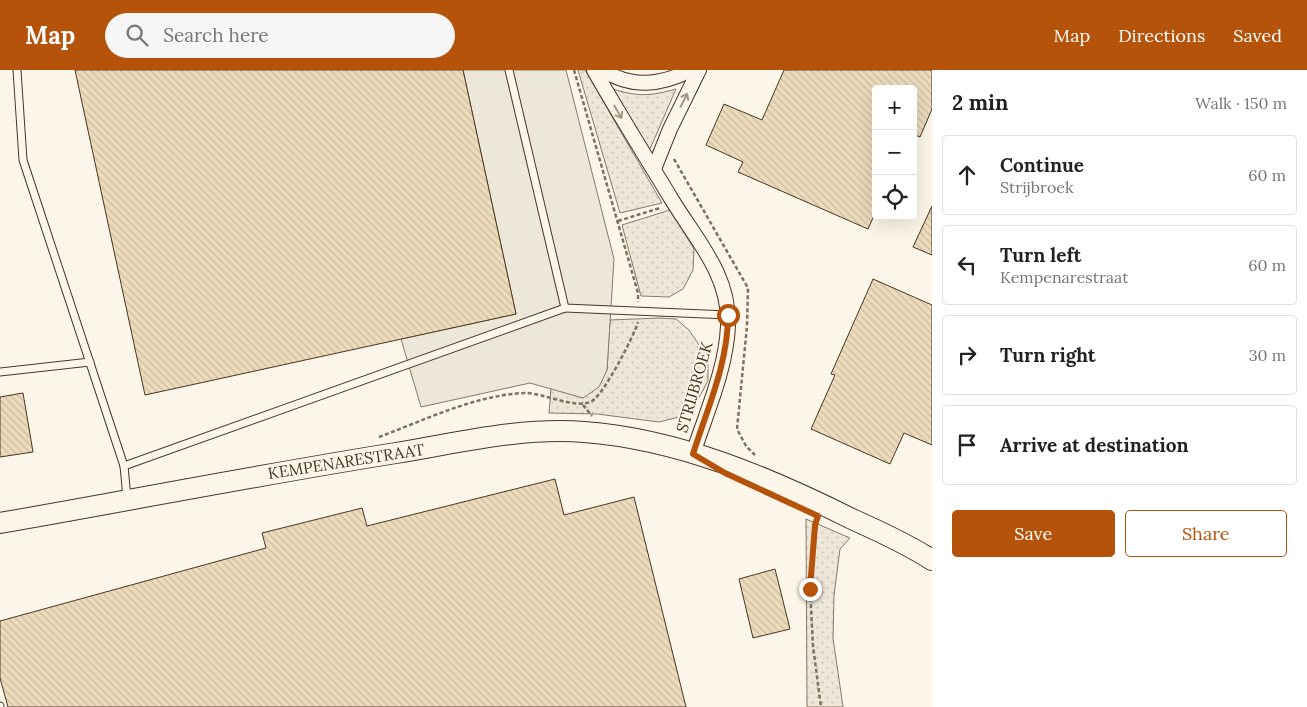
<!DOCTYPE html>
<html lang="en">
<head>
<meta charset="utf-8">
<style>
	:root { --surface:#fff; --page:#f6f6f6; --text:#222; --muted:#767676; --line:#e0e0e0; --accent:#b45309 }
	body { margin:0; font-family:Lora,serif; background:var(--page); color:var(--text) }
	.controls { position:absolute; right:15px; top:15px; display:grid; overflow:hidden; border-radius:5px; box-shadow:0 5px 20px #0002 }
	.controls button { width:45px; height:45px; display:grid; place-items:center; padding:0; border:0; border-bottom:1px solid var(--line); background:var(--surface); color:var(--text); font:25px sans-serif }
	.stop { position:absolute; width:15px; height:15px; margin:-11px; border:4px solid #b45309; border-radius:50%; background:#fff }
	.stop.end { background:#b45309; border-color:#fff; box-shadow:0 1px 5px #0008 }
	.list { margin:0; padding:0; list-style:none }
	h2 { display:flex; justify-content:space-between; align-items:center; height:65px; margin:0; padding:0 20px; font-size:21px }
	h2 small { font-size:16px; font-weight:400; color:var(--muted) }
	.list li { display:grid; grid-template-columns:32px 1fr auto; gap:15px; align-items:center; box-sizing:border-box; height:80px; margin:0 10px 10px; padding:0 10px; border:1px solid var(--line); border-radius:5px }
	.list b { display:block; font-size:19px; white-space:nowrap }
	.list p { margin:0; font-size:16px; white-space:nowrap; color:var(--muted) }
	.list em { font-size:16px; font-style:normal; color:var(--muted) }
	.actions { display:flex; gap:10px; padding:15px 20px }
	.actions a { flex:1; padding:11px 0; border:1px solid var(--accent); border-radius:5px; text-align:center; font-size:18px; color:var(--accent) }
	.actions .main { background:var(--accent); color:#fff }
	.icon { flex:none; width:28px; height:28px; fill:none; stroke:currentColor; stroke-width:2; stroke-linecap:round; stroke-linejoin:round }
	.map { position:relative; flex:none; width:932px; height:637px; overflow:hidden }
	header { display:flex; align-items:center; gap:30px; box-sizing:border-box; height:70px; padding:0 25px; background:var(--accent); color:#fff }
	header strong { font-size:24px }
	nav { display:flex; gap:28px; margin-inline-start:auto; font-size:18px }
	.search { width:350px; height:45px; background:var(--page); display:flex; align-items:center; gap:12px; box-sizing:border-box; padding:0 18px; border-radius:28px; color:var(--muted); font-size:19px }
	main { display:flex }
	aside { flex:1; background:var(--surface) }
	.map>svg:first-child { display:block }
</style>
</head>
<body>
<header>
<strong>Map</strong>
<div class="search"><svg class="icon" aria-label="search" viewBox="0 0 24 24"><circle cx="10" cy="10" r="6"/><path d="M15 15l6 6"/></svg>Search here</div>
<nav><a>Map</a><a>Directions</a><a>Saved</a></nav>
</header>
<main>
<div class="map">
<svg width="932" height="637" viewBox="0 0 932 637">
	<defs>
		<pattern id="grass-dots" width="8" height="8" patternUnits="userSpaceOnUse" patternTransform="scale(1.25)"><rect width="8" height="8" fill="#ede6d9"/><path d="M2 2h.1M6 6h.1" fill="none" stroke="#cdc6ba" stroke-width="1.8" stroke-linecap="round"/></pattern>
		<pattern id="building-back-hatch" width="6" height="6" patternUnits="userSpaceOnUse" patternTransform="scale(1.25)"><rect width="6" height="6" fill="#ecdcbc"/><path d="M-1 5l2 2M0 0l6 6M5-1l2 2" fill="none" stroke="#ccbda1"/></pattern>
	</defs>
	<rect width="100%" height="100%" fill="#fbf6e9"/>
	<g fill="url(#grass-dots)" stroke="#887966">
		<path d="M 578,0 L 585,0 L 662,133 L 620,143 Z"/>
		<path d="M 613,19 C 639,27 650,26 676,19 L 650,79 L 647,79 Z"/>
		<path d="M 670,140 L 694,179 L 693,200 L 683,219 L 669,227 L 641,226 L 622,155 Z"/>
		<path d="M 660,248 L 676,249 L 689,260 L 708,288 L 708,311 L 696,333 L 679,347 L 659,352 L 597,344 L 549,343 L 551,318 L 583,328 L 607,300 L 610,250 Z"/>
		<path d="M 806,449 L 850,468 L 840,479 L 834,525 L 833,568 L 843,637 L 807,637 Z"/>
	</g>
	<path fill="#ede7d9" stroke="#887966" d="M 463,0 L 566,0 L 614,189 L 607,300 L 599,317 L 583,328 L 530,313 L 421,337 L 401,269 L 516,244 Z"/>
	<g fill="url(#building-back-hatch)" stroke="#4a3520">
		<path d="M 75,0 L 463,0 L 516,244 L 145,325 Z"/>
		<path d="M 784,0 L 932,0 L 932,39 L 920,67 L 913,64 L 913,19 L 876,19 L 876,141 L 868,159 L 738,102 L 743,92 L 706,75 L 724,34 L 762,50 Z"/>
		<path d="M 932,136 L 932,185 L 913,177 Z"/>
		<path d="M 873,209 L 932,235 L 932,375 L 904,363 L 890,394 L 811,359 L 835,305 L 831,304 Z"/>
		<path d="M 23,323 L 33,382 L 0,387 L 0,327 Z"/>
		<path d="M 555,409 L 564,445 L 634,427 L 686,637 L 8,637 L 0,608 L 0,551 L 266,478 L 262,463 L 362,438 L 367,456 Z"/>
		<path d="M 775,499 L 790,559 L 753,568 L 739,509 Z"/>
	</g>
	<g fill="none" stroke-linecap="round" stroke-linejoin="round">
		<g stroke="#4a3520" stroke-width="9">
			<g id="lane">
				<path d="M 17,0 L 23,90 L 124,396 L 565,238"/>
				<path d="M 509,0 L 565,238 L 728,245"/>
				<path d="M 0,302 L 90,292"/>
				<path d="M 124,396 L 127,428"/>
				<path d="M 0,636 L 0,637"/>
			</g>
		</g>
		<g stroke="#4a3520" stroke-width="16">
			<g id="street">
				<path d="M 594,0 C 619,44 646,87 672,130 C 697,171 730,205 728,256 C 726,300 706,343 693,384"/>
				<path d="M 603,0 C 632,19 661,15 691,0"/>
				<path d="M 654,99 L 670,59 L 699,0"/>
			</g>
		</g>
		<g stroke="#4a3520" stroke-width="22">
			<path id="secondary" d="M 0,453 C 132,430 264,404 396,383 C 457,373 522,357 584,362 C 679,369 770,408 854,450 C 881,462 907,474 932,490"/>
		</g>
		<g stroke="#7f6f5c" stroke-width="2.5" stroke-dasharray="4 2.5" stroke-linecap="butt">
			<path d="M 574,0 L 638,223 L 638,232"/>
			<path d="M 674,89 L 748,218 L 747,256 L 737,359 L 746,376 L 755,385"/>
			<path d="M 618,151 L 660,138"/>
			<path d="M 583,335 L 592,346"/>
			<path d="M 379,367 C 425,350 475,325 525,323 C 544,323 577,340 592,331 C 604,324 634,266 638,252"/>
			<path d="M 817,450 L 810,519 L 813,576 L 821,637"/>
		</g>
		<use href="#lane" stroke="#fbf6e9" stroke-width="7"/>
		<use href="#street" stroke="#fbf6e9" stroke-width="14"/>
		<use href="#secondary" stroke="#fbf6e9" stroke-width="20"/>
	</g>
	<defs><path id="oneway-shaft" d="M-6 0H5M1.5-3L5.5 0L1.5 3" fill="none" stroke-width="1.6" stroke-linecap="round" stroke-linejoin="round" transform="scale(1.25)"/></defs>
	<g stroke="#a29684">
		<use href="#oneway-shaft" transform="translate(684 30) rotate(-63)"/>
		<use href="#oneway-shaft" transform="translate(618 42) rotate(60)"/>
	</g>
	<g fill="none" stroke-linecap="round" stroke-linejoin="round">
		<path stroke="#b45309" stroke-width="6" d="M 728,245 C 728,294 707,339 693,384 L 725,403 L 818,446 L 815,455 L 810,519"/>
	</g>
	<g text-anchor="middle" stroke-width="4" stroke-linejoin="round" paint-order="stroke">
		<g font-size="16" fill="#4a3520" stroke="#fbf6e9">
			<text transform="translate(694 317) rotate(-74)" y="6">STRIJBROEK</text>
			<text transform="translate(346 391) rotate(-9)" y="6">KEMPENARESTRAAT</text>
		</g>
	</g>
</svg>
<div class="controls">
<button>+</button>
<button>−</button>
<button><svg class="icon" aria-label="locate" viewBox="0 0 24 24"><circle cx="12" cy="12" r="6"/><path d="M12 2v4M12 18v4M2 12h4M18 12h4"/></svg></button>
</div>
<div class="stop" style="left:728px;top:245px"></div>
<div class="stop end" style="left:810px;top:519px"></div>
</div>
<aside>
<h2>2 min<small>Walk · 150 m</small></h2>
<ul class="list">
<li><svg class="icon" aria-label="ahead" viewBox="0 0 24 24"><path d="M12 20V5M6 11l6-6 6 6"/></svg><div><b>Continue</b><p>Strijbroek</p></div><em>60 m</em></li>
<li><svg class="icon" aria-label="left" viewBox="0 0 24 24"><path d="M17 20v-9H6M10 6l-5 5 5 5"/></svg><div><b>Turn left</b><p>Kempenarestraat</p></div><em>60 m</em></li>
<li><svg class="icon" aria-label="right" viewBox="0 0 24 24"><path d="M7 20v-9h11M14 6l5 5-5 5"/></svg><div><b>Turn right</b></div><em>30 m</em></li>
<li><svg class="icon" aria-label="arrive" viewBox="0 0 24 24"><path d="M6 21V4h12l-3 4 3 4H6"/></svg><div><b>Arrive at destination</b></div></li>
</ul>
<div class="actions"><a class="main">Save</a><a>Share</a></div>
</aside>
</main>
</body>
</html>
